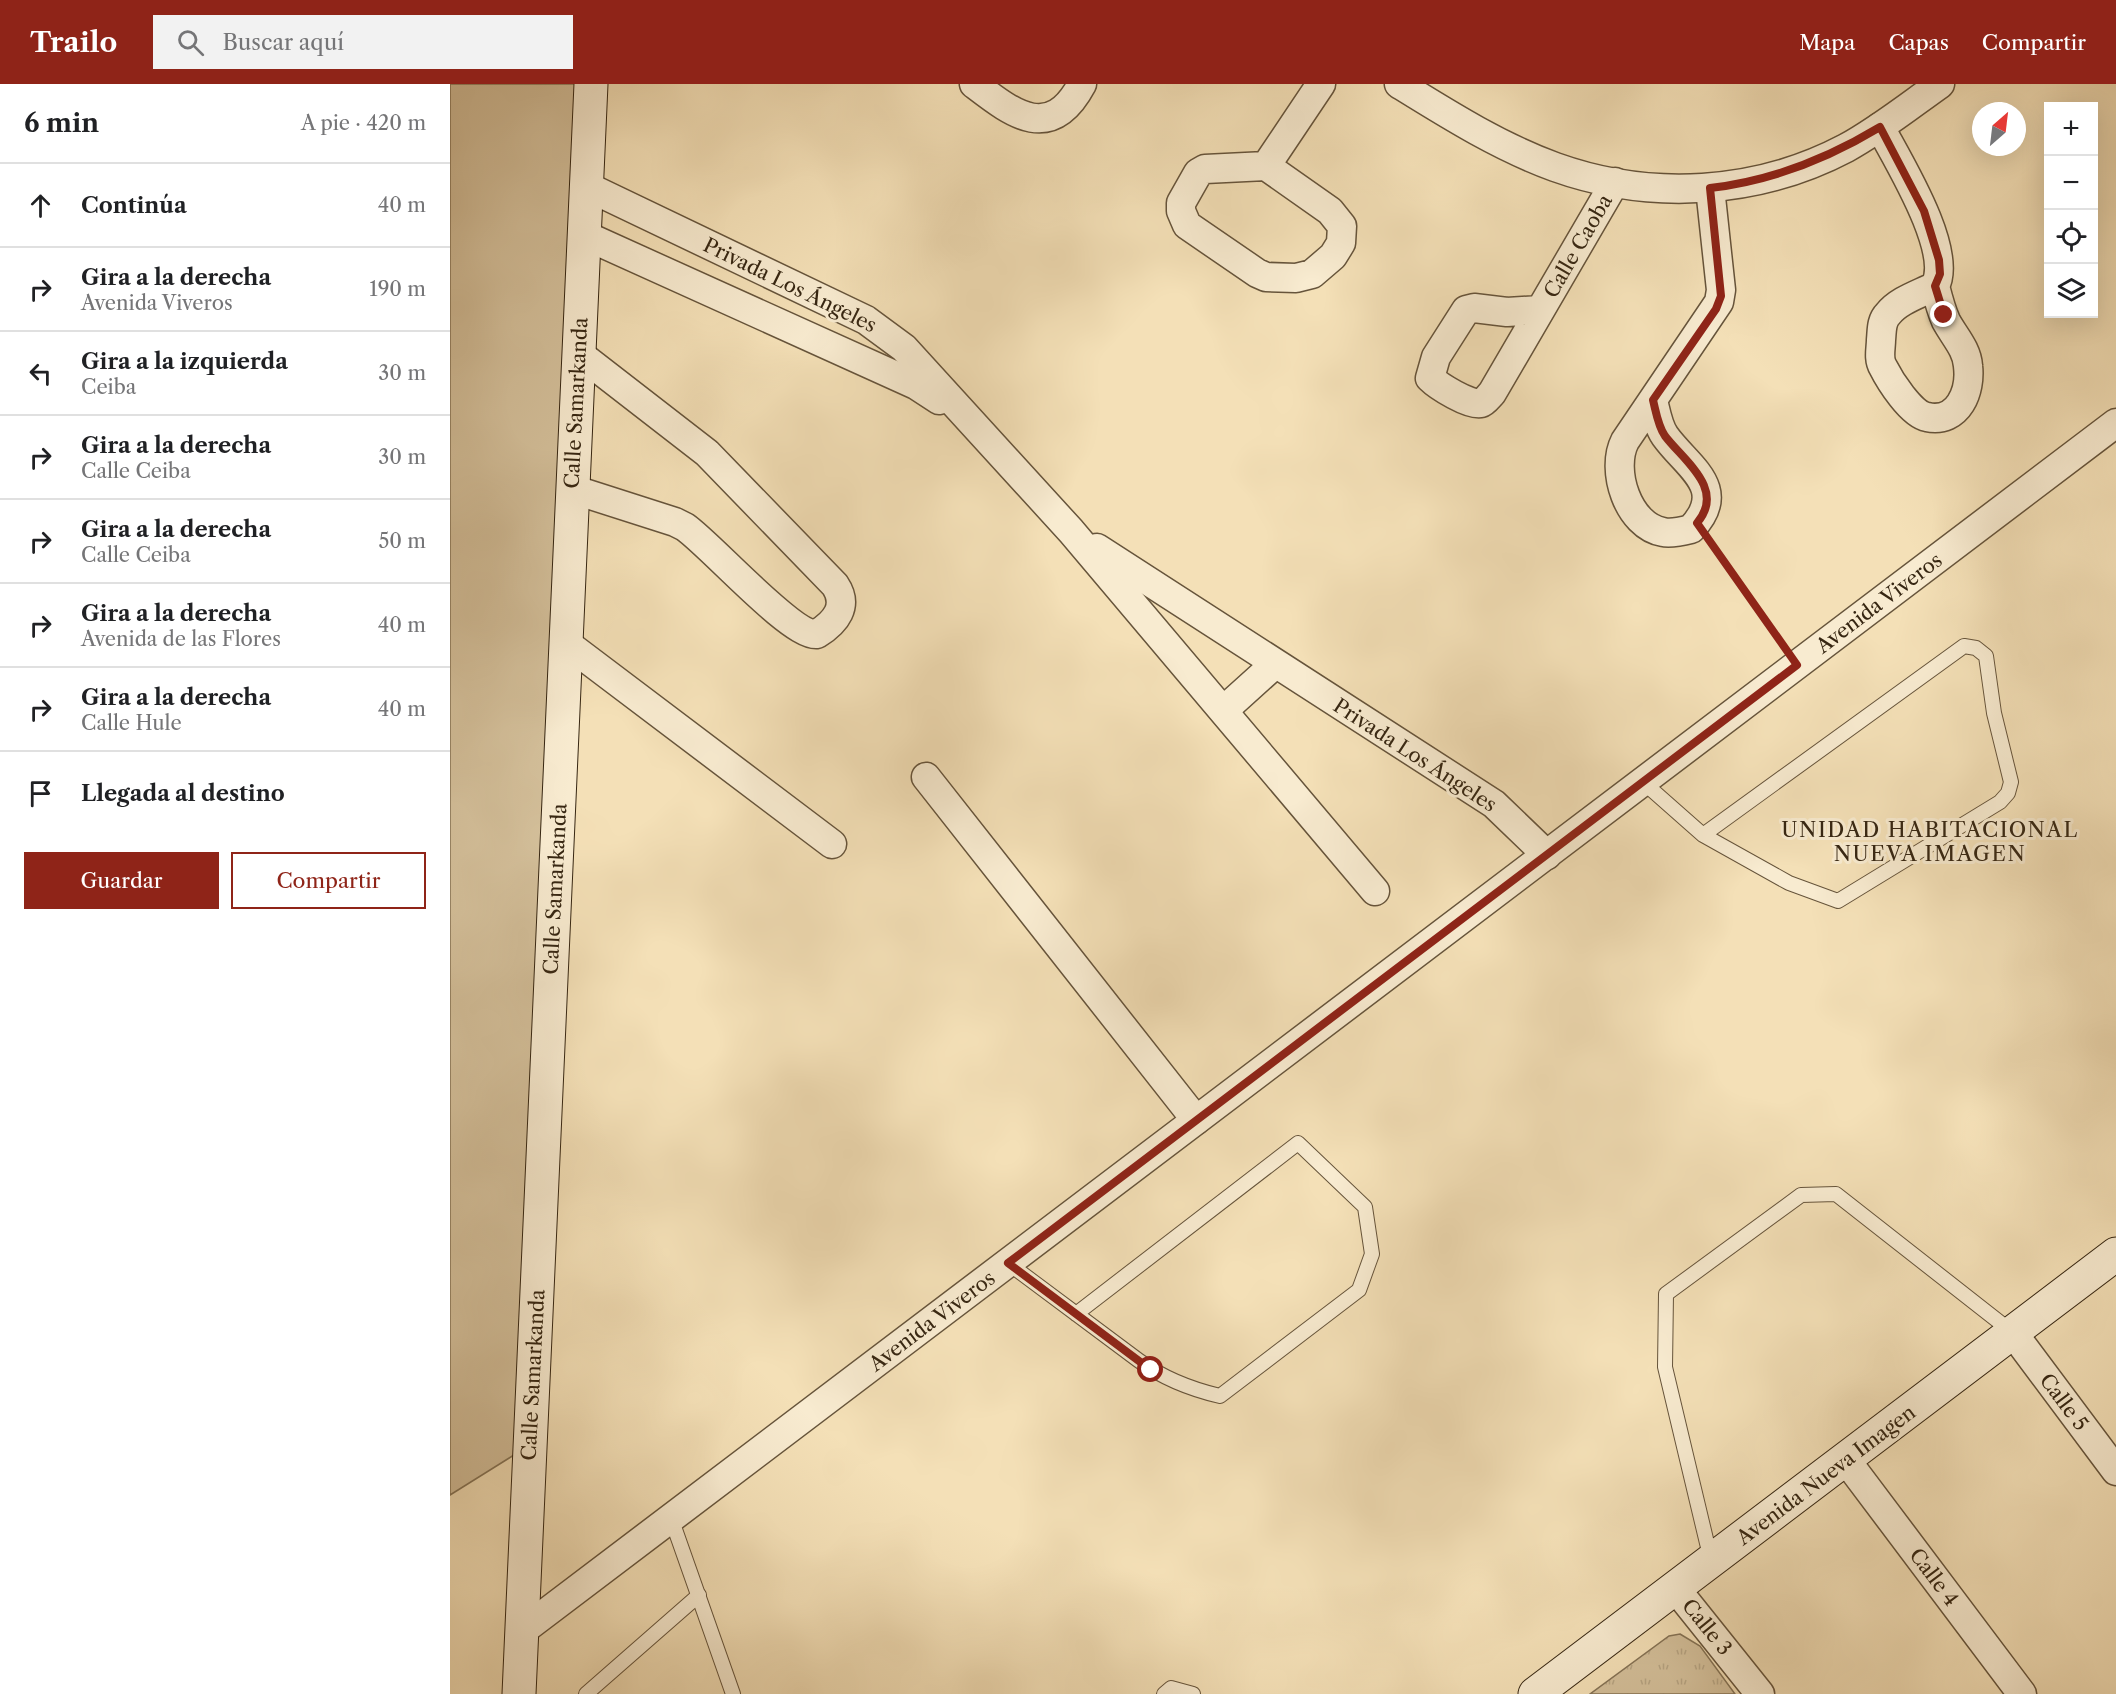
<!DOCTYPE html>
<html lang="es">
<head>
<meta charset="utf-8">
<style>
	:root { --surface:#fff; --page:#f2f2f2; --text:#202124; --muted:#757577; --line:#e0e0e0; --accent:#8f2418 }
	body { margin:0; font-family:"Libre Caslon Text",serif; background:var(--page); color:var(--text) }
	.controls { position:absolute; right:18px; top:18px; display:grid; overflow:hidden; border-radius:0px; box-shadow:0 6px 24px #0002 }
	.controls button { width:54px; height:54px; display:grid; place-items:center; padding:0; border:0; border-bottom:2px solid var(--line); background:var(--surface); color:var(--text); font:30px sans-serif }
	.compass { position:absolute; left:1522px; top:18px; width:54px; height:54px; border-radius:50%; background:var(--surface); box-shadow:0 6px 24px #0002; rotate:28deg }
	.stop { position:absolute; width:18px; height:18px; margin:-14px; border:4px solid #8f2418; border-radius:50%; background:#fff }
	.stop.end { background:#8f2418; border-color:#fff; box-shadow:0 2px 6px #0008 }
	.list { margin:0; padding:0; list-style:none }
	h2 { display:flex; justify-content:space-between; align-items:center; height:78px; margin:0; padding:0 24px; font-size:26px }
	h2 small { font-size:20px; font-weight:400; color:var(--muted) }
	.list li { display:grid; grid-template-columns:39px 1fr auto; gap:18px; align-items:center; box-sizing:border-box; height:84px; padding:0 24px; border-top:2px solid var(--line) }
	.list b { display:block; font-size:22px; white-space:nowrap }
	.list p { margin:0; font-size:20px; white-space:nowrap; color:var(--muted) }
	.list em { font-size:20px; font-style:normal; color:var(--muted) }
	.actions { display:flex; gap:12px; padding:18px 24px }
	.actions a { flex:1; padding:14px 0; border:2px solid var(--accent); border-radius:0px; text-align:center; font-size:21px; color:var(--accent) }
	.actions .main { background:var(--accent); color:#fff }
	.icon { flex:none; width:33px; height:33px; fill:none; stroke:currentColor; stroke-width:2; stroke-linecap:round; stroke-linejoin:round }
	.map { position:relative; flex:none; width:1666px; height:1610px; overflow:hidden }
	header { display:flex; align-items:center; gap:36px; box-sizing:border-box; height:84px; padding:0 30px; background:var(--accent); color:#fff }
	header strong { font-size:28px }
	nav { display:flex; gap:33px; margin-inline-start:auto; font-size:21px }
	.search { width:420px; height:54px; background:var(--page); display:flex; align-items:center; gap:15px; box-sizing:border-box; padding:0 21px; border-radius:0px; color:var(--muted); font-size:22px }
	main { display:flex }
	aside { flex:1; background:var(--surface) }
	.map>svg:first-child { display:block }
</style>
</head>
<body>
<header>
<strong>Trailo</strong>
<div class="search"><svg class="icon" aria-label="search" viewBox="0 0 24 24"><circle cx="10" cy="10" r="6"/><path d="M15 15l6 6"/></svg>Buscar aquí</div>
<nav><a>Mapa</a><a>Capas</a><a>Compartir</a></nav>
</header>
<main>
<aside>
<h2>6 min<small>A pie · 420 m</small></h2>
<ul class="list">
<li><svg class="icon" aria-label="ahead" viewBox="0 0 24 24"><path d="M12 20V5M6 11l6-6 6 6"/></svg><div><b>Continúa</b></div><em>40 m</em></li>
<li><svg class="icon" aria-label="right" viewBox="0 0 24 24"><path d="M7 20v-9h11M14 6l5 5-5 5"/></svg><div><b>Gira a la derecha</b><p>Avenida Viveros</p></div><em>190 m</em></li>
<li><svg class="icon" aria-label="left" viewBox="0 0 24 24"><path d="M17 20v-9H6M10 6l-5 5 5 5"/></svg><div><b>Gira a la izquierda</b><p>Ceiba</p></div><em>30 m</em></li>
<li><svg class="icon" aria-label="right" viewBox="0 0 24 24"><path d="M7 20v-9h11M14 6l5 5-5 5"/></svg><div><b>Gira a la derecha</b><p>Calle Ceiba</p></div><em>30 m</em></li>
<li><svg class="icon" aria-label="right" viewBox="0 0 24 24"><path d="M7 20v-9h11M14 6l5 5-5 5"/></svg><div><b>Gira a la derecha</b><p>Calle Ceiba</p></div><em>50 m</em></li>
<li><svg class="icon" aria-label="right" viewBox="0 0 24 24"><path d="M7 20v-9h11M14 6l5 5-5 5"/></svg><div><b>Gira a la derecha</b><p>Avenida de las Flores</p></div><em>40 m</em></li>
<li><svg class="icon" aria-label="right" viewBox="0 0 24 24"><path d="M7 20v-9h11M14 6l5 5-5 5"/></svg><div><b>Gira a la derecha</b><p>Calle Hule</p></div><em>40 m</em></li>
<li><svg class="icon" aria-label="arrive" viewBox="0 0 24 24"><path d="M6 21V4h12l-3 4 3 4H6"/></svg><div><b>Llegada al destino</b></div></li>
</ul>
<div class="actions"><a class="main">Guardar</a><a>Compartir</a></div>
</aside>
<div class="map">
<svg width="1666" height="1610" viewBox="0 0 1666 1610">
	<defs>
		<pattern id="grass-tufts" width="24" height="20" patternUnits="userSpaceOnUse" patternTransform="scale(1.5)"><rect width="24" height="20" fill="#d4c09b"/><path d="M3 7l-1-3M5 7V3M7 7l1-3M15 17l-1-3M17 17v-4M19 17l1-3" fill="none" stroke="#b7a584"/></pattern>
	</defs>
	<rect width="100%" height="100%" fill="#f4e0b7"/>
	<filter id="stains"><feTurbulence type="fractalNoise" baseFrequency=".00333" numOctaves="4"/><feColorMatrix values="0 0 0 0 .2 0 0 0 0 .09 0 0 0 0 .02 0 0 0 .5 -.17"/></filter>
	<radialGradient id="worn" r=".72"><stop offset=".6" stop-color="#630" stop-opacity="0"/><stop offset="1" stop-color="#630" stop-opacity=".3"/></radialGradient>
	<path fill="url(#grass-tufts)" stroke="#857356" stroke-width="1.5" d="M 1230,1550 L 1250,1562 L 1285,1610 L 1140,1610 L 1219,1552 Z"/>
	<path fill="#d4c09b" stroke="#857356" stroke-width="1.5" d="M 0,0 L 141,0 L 80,1361 L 0,1411 Z"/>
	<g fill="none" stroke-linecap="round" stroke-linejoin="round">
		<g stroke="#66543b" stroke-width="16">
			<g id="lane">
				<path d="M 1193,698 L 1253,751 L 1339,799 L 1388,817 L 1550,718 L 1558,709 L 1561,698 L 1544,629 L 1536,572 L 1526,564 L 1514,562 L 1253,751"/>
				<path d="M 558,1179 L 688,1276 C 714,1295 740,1305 770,1312 L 909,1206 L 922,1170 L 915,1123 L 848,1059 L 626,1230"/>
				<path d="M 221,1434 L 283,1610"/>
				<path d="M 1261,1476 L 1215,1283 L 1216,1210 L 1351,1111 L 1386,1110 L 1562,1248"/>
				<path d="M 136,1610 L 249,1511"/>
				<path d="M 714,1610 L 721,1604 L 743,1610"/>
			</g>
		</g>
		<g stroke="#66543b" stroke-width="31">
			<g id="street">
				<path d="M 524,0 C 562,29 600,60 632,0"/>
				<path d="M 949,0 C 999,31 1050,63 1105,83 C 1200,117 1307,111 1396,64 C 1429,46 1459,22 1490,0"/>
				<path d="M 1430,43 C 1448,77 1504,167 1485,202 C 1470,210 1449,216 1438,230 C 1431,237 1432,246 1431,256 C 1431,264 1428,275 1433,283 C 1440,297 1461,330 1477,333 C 1509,340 1521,306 1518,282 C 1517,265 1504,252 1496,237 C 1491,226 1488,214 1485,202"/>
				<path d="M 816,82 L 880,127 L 892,142 L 891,159 L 883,172 L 862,190 L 846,194 L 816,193 L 807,189 L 737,141 L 731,127 L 731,119 L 748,89 L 755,85 L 816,82 L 871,0"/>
				<path d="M 136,102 L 416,236 L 454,264 L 621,447 L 925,807"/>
				<path d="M 134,151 L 466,301 L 489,316"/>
				<path d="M 1090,226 L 1057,228 L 1024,224 L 1016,226 L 986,273 L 980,294 C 988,302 1020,322 1031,319 C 1035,318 1039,312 1042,309 L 1165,98"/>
				<path d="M 1203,316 C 1206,328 1208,342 1215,352 C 1237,383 1280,404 1241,445 C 1233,447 1221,450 1213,448 C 1178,442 1160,386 1175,357 L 1269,218 L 1271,206 L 1260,104"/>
				<path d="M 122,405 L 225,438 L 235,443 C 261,461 341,552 367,550 C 386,538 399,522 385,501 L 257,369 L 128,269"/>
				<path d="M 647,464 L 1044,720 L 1097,771"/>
				<path d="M 116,559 L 382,760"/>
				<path d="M 774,626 L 825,580"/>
				<path d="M 476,693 L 746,1036"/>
				<path d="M 1563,1249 L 1666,1387"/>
				<path d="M 1396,1376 L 1572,1610"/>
				<path d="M 1226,1505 L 1310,1610"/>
				<path d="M 72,1547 L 1666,339"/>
			</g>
		</g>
		<g stroke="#362612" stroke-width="35">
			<g id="secondary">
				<path d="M 69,1610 L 141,0"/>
				<path d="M 1085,1610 L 1666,1170"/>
			</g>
		</g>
		<path stroke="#362612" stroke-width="4" stroke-dasharray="1.5 3" stroke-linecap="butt" d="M 1265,464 L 1330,556"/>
		<use href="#lane" stroke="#f8ebd0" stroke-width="14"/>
		<use href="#street" stroke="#f8ebd0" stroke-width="28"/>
		<use href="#secondary" stroke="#f8ebd0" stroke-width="33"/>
	</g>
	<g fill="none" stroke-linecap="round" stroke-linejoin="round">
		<path stroke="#8f2418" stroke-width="8" d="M 701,1286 L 558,1179 L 1347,581 L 1247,439 C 1276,405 1234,377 1215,352 C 1208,342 1206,328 1203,316 L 1266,225 L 1271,212 L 1260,104 C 1321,97 1377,75 1430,43 L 1474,127 L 1489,176 L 1490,190 L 1485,202 L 1494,231"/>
	</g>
	<g text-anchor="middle" stroke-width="6" stroke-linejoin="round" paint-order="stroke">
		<g font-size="20" fill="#362612" stroke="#f8ebd0">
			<text transform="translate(1128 162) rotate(-60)" y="7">Calle Caoba</text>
			<text transform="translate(340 201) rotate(26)" y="7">Privada Los Ángeles</text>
			<text transform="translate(126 319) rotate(-87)" y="7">Calle Samarkanda</text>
			<text transform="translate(1429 519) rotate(-37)" y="7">Avenida Viveros</text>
			<text transform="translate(965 671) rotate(33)" y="7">Privada Los Ángeles</text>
			<text transform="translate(105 805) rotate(-87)" y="7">Calle Samarkanda</text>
			<text transform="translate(482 1237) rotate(-37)" y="7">Avenida Viveros</text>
			<text transform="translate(83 1291) rotate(-87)" y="7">Calle Samarkanda</text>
			<text transform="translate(1614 1318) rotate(53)" y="7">Calle 5</text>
			<text transform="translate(1376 1391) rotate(-37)" y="7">Avenida Nueva Imagen</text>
			<text transform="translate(1484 1493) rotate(53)" y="7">Calle 4</text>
			<text transform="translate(1257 1543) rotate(51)" y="7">Calle 3</text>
		</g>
		<g font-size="21" letter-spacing="1.5" fill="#362612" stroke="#f8ebd0">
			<text x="1480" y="753">UNIDAD HABITACIONAL<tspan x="1480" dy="24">NUEVA IMAGEN</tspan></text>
		</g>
	</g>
	<rect width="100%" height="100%" filter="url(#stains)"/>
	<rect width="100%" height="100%" fill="url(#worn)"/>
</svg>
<div class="controls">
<button>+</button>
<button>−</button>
<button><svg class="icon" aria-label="locate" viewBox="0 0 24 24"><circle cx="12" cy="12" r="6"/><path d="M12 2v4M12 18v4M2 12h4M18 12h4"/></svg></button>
<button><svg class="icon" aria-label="layers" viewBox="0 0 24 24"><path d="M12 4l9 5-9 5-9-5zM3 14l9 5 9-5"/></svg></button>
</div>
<svg class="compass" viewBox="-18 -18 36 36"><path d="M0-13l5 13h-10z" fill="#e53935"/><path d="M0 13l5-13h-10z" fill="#757577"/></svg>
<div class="stop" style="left:701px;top:1286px"></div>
<div class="stop end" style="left:1494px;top:231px"></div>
</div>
</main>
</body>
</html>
